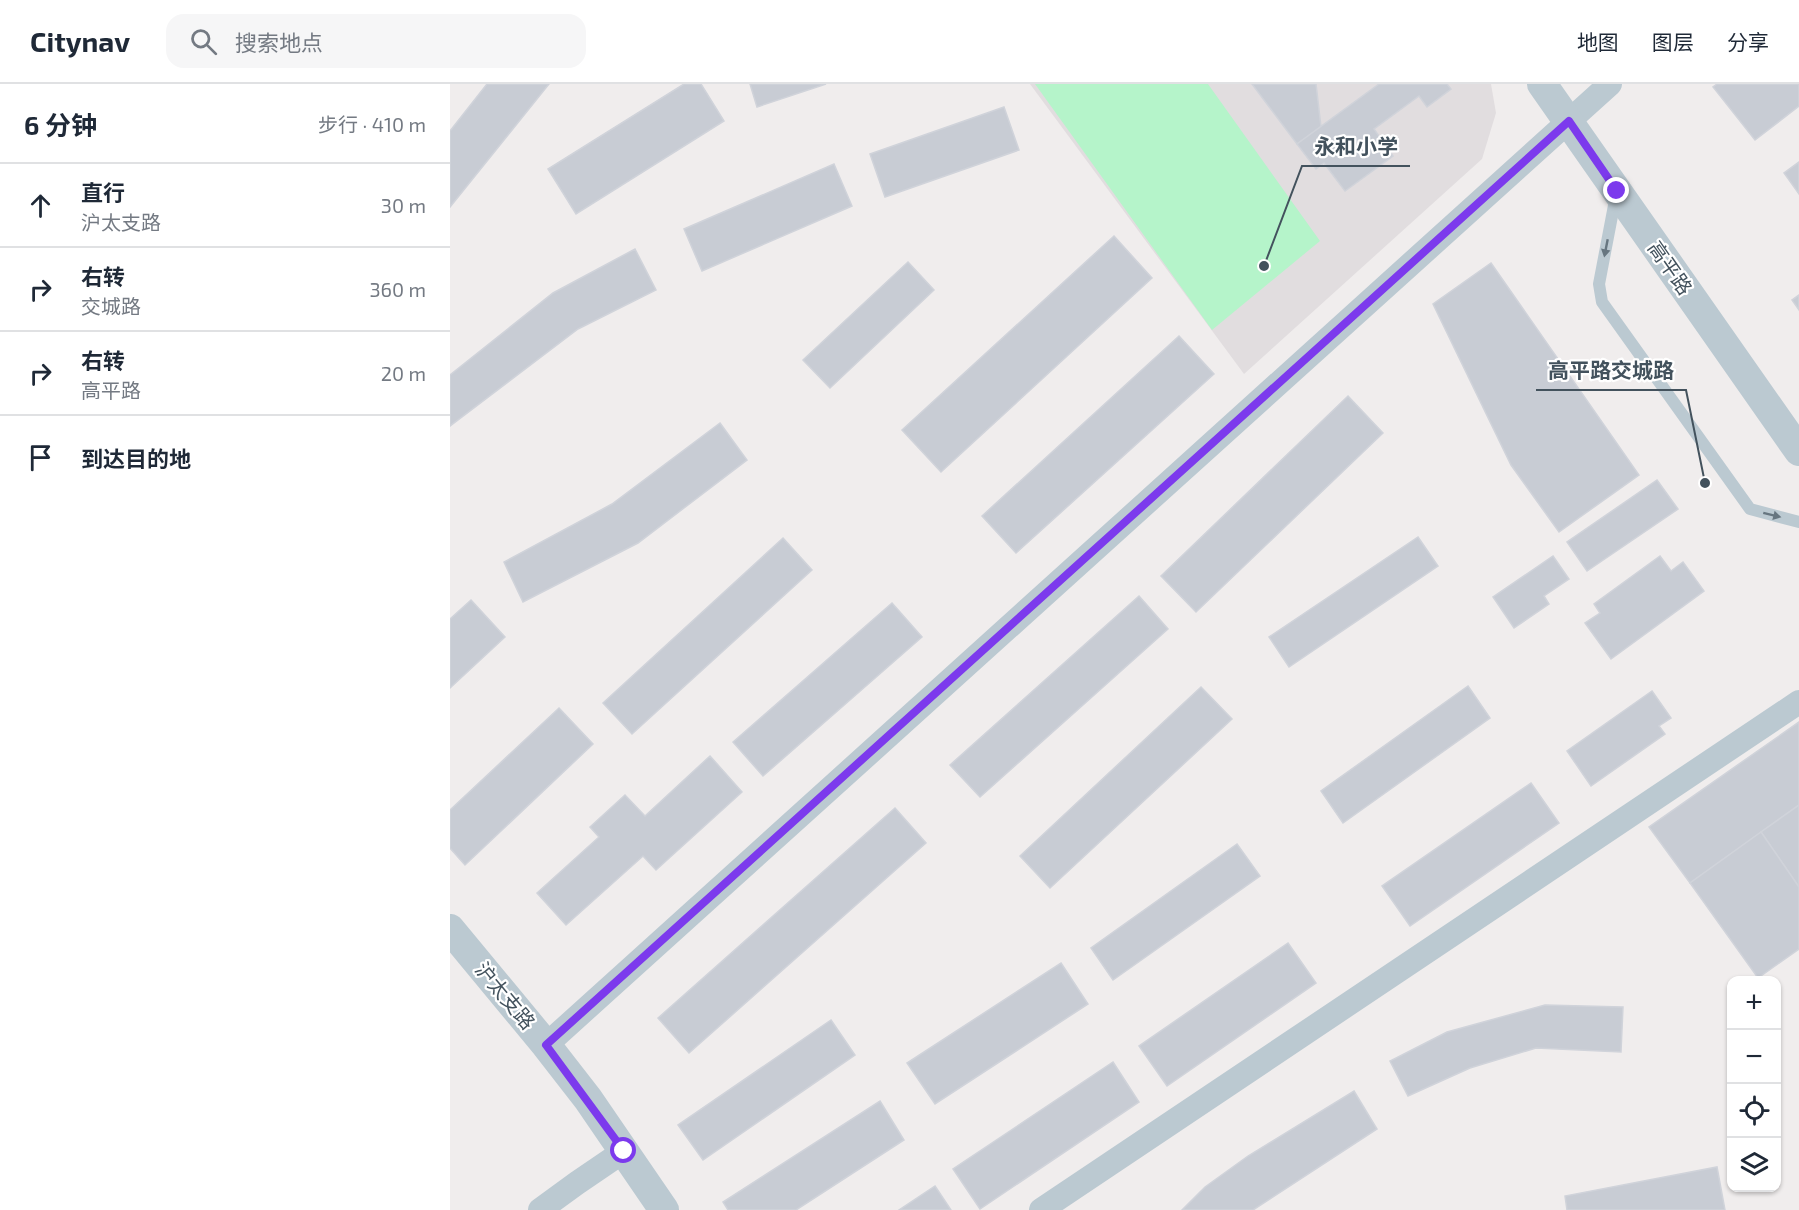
<!DOCTYPE html>
<html lang="zh">
<head>
<meta charset="utf-8">
<style>
	:root { --surface:#fff; --page:#f6f6f7; --text:#1f2937; --muted:#747a83; --line:#e0e1e3 }
	body { margin:0; font-family:"Exo 2","Noto Sans SC",sans-serif; background:var(--page); color:var(--text) }
	.controls { position:absolute; right:18px; bottom:18px; display:grid; overflow:hidden; border-radius:12px; box-shadow:0 2px 4px #0004 }
	.controls button { width:54px; height:54px; display:grid; place-items:center; padding:0; border:0; border-bottom:2px solid var(--line); background:var(--surface); color:var(--text); font:30px sans-serif }
	.stop { position:absolute; width:18px; height:18px; margin:-14px; border:4px solid #7c3aed; border-radius:50%; background:#fff }
	.stop.end { background:#7c3aed; border-color:#fff; box-shadow:0 2px 6px #0008 }
	.list { margin:0; padding:0; list-style:none }
	h2 { display:flex; justify-content:space-between; align-items:center; height:78px; margin:0; padding:0 24px; font-size:26px }
	h2 small { font-size:20px; font-weight:400; color:var(--muted) }
	.list li { display:grid; grid-template-columns:39px 1fr auto; gap:18px; align-items:center; box-sizing:border-box; height:84px; padding:0 24px; border-top:2px solid var(--line) }
	.list b { display:block; font-size:22px; white-space:nowrap }
	.list p { margin:0; font-size:20px; white-space:nowrap; color:var(--muted) }
	.list em { font-size:20px; font-style:normal; color:var(--muted) }
	.icon { flex:none; width:33px; height:33px; fill:none; stroke:currentColor; stroke-width:2; stroke-linecap:round; stroke-linejoin:round }
	.map { position:relative; flex:none; width:1349px; height:1126px; overflow:hidden }
	header { display:flex; align-items:center; gap:36px; box-sizing:border-box; height:84px; padding:0 30px; background:var(--surface); border-bottom:2px solid var(--line) }
	header strong { font-size:28px }
	nav { display:flex; gap:33px; margin-inline-start:auto; font-size:21px }
	.search { width:420px; height:54px; background:var(--page); display:flex; align-items:center; gap:15px; box-sizing:border-box; padding:0 21px; border-radius:18px; color:var(--muted); font-size:22px }
	main { display:flex }
	aside { flex:1; background:var(--surface) }
	.map>svg:first-child { display:block }
</style>
</head>
<body>
<header>
<strong>Citynav</strong>
<div class="search"><svg class="icon" aria-label="search" viewBox="0 0 24 24"><circle cx="10" cy="10" r="6"/><path d="M15 15l6 6"/></svg>搜索地点</div>
<nav><a>地图</a><a>图层</a><a>分享</a></nav>
</header>
<main>
<aside>
<h2>6 分钟<small>步行 · 410 m</small></h2>
<ul class="list">
<li><svg class="icon" aria-label="ahead" viewBox="0 0 24 24"><path d="M12 20V5M6 11l6-6 6 6"/></svg><div><b>直行</b><p>沪太支路</p></div><em>30 m</em></li>
<li><svg class="icon" aria-label="right" viewBox="0 0 24 24"><path d="M7 20v-9h11M14 6l5 5-5 5"/></svg><div><b>右转</b><p>交城路</p></div><em>360 m</em></li>
<li><svg class="icon" aria-label="right" viewBox="0 0 24 24"><path d="M7 20v-9h11M14 6l5 5-5 5"/></svg><div><b>右转</b><p>高平路</p></div><em>20 m</em></li>
<li><svg class="icon" aria-label="arrive" viewBox="0 0 24 24"><path d="M6 21V4h12l-3 4 3 4H6"/></svg><div><b>到达目的地</b></div></li>
</ul>
</aside>
<div class="map">
<svg width="1349" height="1126" viewBox="0 0 1349 1126">
	<rect width="100%" height="100%" fill="#f0eded"/>
	<path fill="#e1dddf" d="M 580,0 L 1041,0 L 1046,29 L 1032,75 L 794,290 Z"/>
	<path fill="#b5f4ca" d="M 585,0 L 758,0 L 870,157 L 762,246 Z"/>
	<g fill="#c8ccd4" stroke="#d0d3da" stroke-width="1.5">
		<path d="M 37,0 L 99,0 L 0,123 L 0,47 Z"/>
		<path d="M 234,0 L 251,0 L 274,37 L 126,130 L 98,85 Z"/>
		<path d="M 300,0 L 376,0 L 307,23 Z"/>
		<path d="M 802,0 L 866,0 L 871,43 L 847,60 Z"/>
		<path d="M 929,0 L 997,0 L 1001,5 L 977,23 L 969,12 L 924,45 L 943,72 L 895,107 L 874,79 L 866,85 L 847,60 Z"/>
		<path d="M 1267,0 L 1349,0 L 1349,22 L 1305,56 L 1263,3 Z"/>
		<path d="M 554,23 L 569,66 L 435,113 L 420,70 Z"/>
		<path d="M 1349,78 L 1349,110 L 1334,89 Z"/>
		<path d="M 384,80 L 402,122 L 252,187 L 234,145 Z"/>
		<path d="M 664,152 L 702,194 L 491,388 L 452,346 Z"/>
		<path d="M 185,165 L 206,206 L 128,245 L 0,342 L 0,291 L 103,209 Z"/>
		<path d="M 458,178 L 484,206 L 380,304 L 353,276 Z"/>
		<path d="M 1041,179 L 1189,391 L 1109,448 L 1061,381 L 983,220 Z"/>
		<path d="M 1349,211 L 1349,226 L 1342,216 Z"/>
		<path d="M 729,252 L 764,290 L 566,469 L 532,432 Z"/>
		<path d="M 898,312 L 933,349 L 746,528 L 711,492 Z"/>
		<path d="M 270,339 L 297,376 L 188,459 L 73,518 L 54,478 L 162,420 Z"/>
		<path d="M 1207,396 L 1228,425 L 1137,487 L 1117,458 Z"/>
		<path d="M 968,453 L 988,482 L 839,583 L 819,553 Z"/>
		<path d="M 333,454 L 362,486 L 182,650 L 153,619 Z"/>
		<path d="M 1103,472 L 1119,495 L 1094,512 L 1099,520 L 1064,544 L 1043,513 Z"/>
		<path d="M 1210,472 L 1221,487 L 1233,478 L 1254,507 L 1161,575 L 1135,539 L 1150,529 L 1144,520 Z"/>
		<path d="M 689,512 L 718,545 L 530,713 L 500,681 Z"/>
		<path d="M 21,516 L 55,553 L 0,604 L 0,535 Z"/>
		<path d="M 442,519 L 472,553 L 313,692 L 283,658 Z"/>
		<path d="M 1018,602 L 1040,634 L 893,739 L 871,707 Z"/>
		<path d="M 751,603 L 782,635 L 600,804 L 570,772 Z"/>
		<path d="M 1202,607 L 1221,634 L 1209,642 L 1215,650 L 1141,702 L 1117,667 Z"/>
		<path d="M 109,624 L 143,660 L 15,781 L 0,764 L 0,726 Z"/>
		<path d="M 1349,638 L 1349,721 L 1240,799 L 1199,743 Z"/>
		<path d="M 260,672 L 292,708 L 206,786 L 193,772 L 116,841 L 87,809 L 149,753 L 140,743 L 175,711 L 195,732 Z"/>
		<path d="M 1081,699 L 1109,739 L 960,842 L 932,802 Z"/>
		<path d="M 1349,721 L 1349,803 L 1311,748 Z"/>
		<path d="M 445,724 L 476,759 L 239,969 L 208,934 Z"/>
		<path d="M 1311,748 L 1349,803 L 1349,865 L 1308,894 L 1240,799 Z"/>
		<path d="M 787,760 L 810,792 L 663,896 L 641,864 Z"/>
		<path d="M 838,859 L 866,899 L 717,1002 L 689,962 Z"/>
		<path d="M 611,879 L 638,920 L 485,1020 L 457,979 Z"/>
		<path d="M 1095,921 L 1173,923 L 1171,968 L 1086,964 L 1020,984 L 958,1012 L 940,977 L 997,948 Z"/>
		<path d="M 381,936 L 405,971 L 253,1076 L 228,1041 Z"/>
		<path d="M 663,978 L 689,1018 L 530,1125 L 503,1085 Z"/>
		<path d="M 904,1007 L 927,1045 L 803,1126 L 732,1126 L 755,1103 L 798,1072 Z"/>
		<path d="M 430,1017 L 454,1056 L 346,1126 L 278,1126 L 273,1118 Z"/>
		<path d="M 1267,1083 L 1275,1126 L 1117,1126 L 1115,1112 Z"/>
		<path d="M 485,1102 L 501,1126 L 449,1126 Z"/>
	</g>
	<g fill="none" stroke-linecap="round" stroke-linejoin="round">
		<path stroke="#bbc9d1" stroke-width="12" d="M 1166,111 L 1149,200 L 1152,218 L 1300,425 L 1349,438"/>
		<g stroke="#bbc9d1" stroke-width="24">
			<path d="M 96,961 L 1160,0"/>
			<path d="M 90,1126 L 127,1099 L 174,1067"/>
			<path d="M 591,1126 L 1349,618"/>
		</g>
		<g stroke="#bbc9d1" stroke-width="30">
			<path d="M 1092,0 L 1349,367"/>
			<path d="M 0,845 L 96,961 L 138,1015 L 214,1126"/>
		</g>
	</g>
	<defs><path id="oneway-solid" d="M-6-.8H1V-3.2L6.5 0L1 3.2V.8H-6Z" transform="scale(1.5)"/></defs>
	<g fill="#677680">
		<use href="#oneway-solid" transform="translate(1156 164) rotate(101)"/>
		<use href="#oneway-solid" transform="translate(1322 431) rotate(14)"/>
	</g>
	<g fill="none" stroke-linecap="round" stroke-linejoin="round">
		<path stroke="#7c3aed" stroke-width="8" d="M 174,1067 L 96,961 L 1119,37 L 1167,107"/>
	</g>
	<g text-anchor="middle" stroke-width="4.5" stroke-linejoin="round" paint-order="stroke">
		<g font-size="20" fill="#43525d" stroke="#fff">
			<text transform="translate(1220 184) rotate(55)" y="7">高平路</text>
			<text transform="translate(55 912) rotate(50)" y="7">沪太支路</text>
		</g>
	</g>
	<path fill="none" stroke="#43525d" stroke-width="2" d="M814 182L852 82H960M1255 399L1236 306H1086"/>
	<g fill="#43525d" stroke="#fff" stroke-width="2">
		<circle cx="814" cy="182" r="6"/>
		<circle cx="1255" cy="399" r="6"/>
	</g>
	<g font-size="21" text-anchor="middle" font-weight="bold" fill="#43525d" stroke="#fff" stroke-width="4.5" stroke-linejoin="round" paint-order="stroke">
		<text x="906" y="70">永和小学</text>
		<text x="1161" y="294">高平路交城路</text>
	</g>
</svg>
<div class="controls">
<button>+</button>
<button>−</button>
<button><svg class="icon" aria-label="locate" viewBox="0 0 24 24"><circle cx="12" cy="12" r="6"/><path d="M12 2v4M12 18v4M2 12h4M18 12h4"/></svg></button>
<button><svg class="icon" aria-label="layers" viewBox="0 0 24 24"><path d="M12 4l9 5-9 5-9-5zM3 14l9 5 9-5"/></svg></button>
</div>
<div class="stop" style="left:174px;top:1067px"></div>
<div class="stop end" style="left:1167px;top:107px"></div>
</div>
</main>
</body>
</html>
